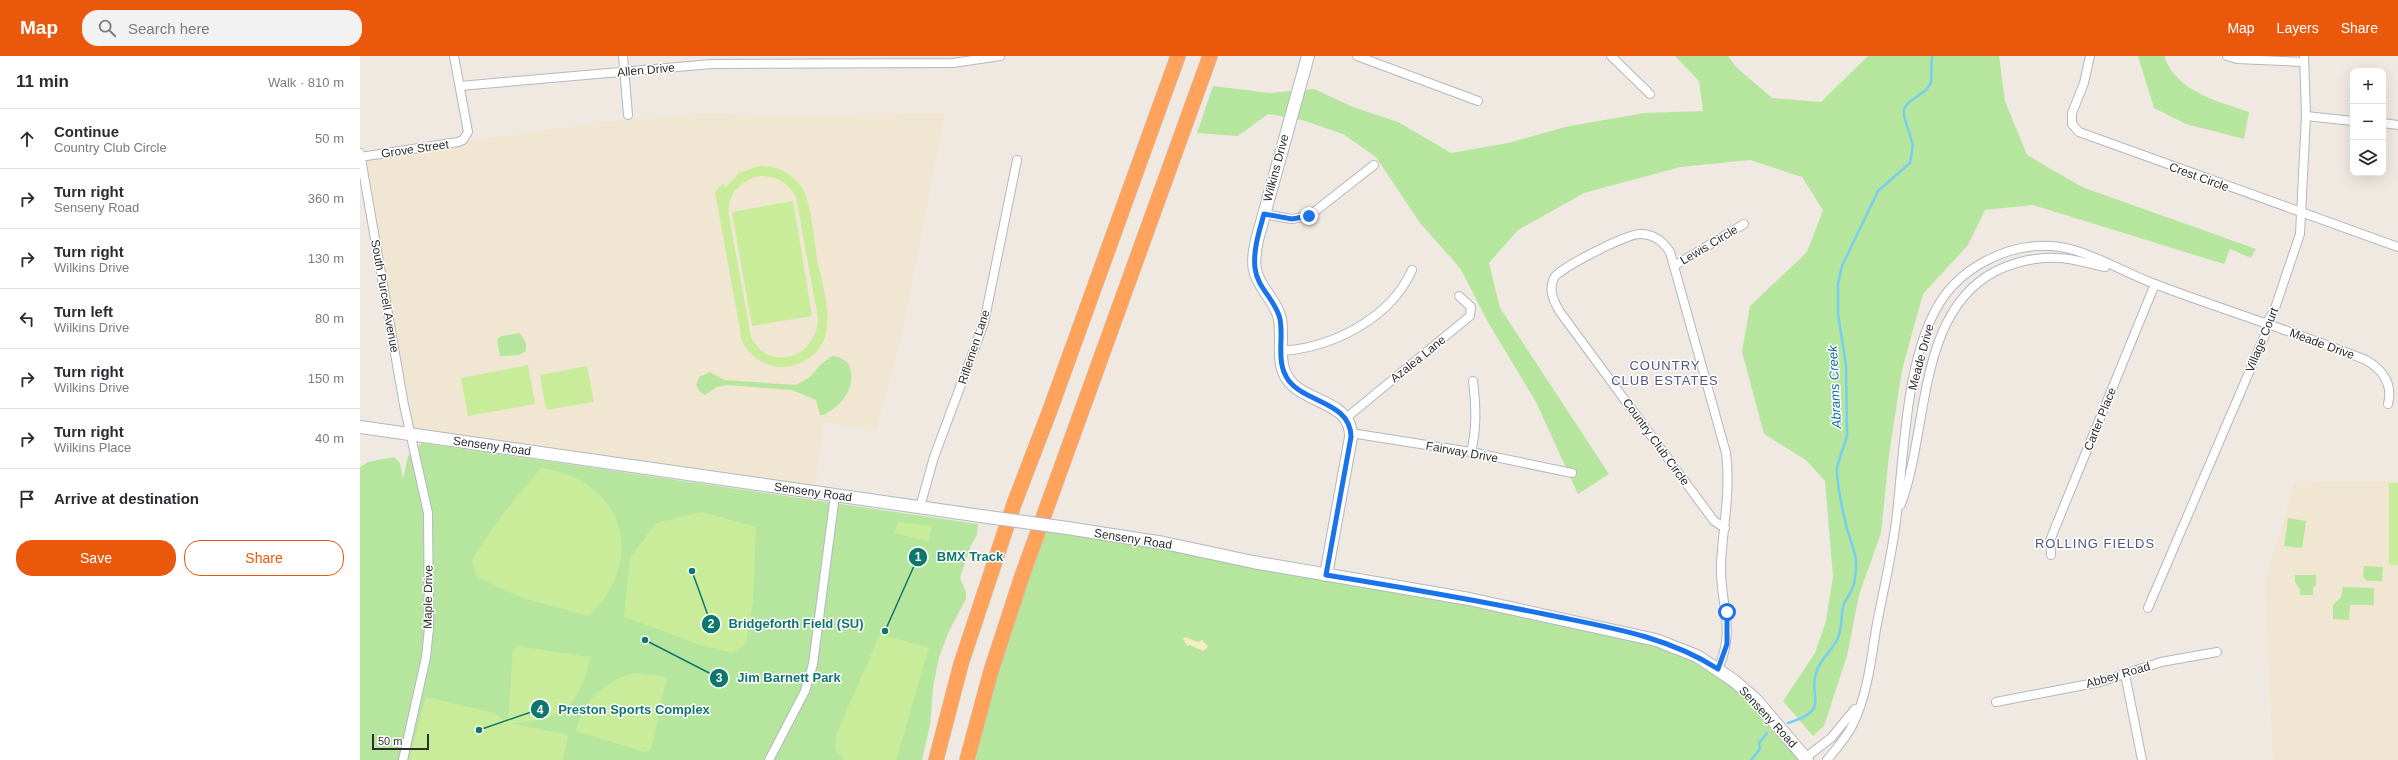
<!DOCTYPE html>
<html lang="en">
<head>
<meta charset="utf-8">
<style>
	:root { --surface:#fff; --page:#f2f2f3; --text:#2b2b33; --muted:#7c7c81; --line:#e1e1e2; --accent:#ea580c }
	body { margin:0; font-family:Helvetica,sans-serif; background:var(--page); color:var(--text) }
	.controls { position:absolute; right:12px; top:12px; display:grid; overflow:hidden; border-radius:8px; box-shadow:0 4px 16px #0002 }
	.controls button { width:36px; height:36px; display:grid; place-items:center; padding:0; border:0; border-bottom:1px solid var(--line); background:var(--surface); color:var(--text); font:20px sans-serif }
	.scale { position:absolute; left:12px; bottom:10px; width:57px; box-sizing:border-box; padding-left:4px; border:2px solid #2e2e2e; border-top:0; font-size:11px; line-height:14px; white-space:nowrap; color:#2e2e2e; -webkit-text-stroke:3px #fff; paint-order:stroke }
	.stop { position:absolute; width:12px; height:12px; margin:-9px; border:3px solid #1a73e8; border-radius:50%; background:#fff }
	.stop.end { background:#1a73e8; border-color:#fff; box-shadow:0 1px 4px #0008 }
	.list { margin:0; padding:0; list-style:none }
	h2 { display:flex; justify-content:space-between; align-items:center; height:52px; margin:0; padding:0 16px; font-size:17px }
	h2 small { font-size:13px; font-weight:400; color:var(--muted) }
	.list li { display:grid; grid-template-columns:26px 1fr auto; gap:12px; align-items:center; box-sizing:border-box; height:60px; padding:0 16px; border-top:1px solid var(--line) }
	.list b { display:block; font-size:15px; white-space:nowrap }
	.list p { margin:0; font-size:13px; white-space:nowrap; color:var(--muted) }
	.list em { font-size:13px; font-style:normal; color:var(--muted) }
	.actions { display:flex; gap:8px; padding:12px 16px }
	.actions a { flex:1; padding:9px 0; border:1px solid var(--accent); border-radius:16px; text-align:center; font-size:14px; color:var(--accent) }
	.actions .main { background:var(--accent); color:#fff }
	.icon { flex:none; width:22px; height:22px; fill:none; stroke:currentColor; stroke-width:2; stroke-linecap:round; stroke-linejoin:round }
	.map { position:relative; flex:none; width:2038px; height:704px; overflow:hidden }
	header { display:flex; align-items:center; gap:24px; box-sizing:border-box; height:56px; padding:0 20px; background:var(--accent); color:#fff }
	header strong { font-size:19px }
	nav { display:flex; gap:22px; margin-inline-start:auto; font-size:14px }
	.search { width:280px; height:36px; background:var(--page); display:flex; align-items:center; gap:10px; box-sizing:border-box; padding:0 14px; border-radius:16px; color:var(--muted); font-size:15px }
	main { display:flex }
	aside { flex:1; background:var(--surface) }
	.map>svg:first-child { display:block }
</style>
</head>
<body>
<header>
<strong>Map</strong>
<div class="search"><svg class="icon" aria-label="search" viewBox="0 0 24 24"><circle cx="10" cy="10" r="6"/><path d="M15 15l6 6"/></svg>Search here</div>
<nav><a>Map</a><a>Layers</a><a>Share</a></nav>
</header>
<main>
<aside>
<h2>11 min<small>Walk · 810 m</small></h2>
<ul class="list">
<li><svg class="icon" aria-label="ahead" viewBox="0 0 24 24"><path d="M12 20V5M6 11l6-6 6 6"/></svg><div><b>Continue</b><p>Country Club Circle</p></div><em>50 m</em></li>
<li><svg class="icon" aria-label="right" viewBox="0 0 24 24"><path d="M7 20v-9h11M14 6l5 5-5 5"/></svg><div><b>Turn right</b><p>Senseny Road</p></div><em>360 m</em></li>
<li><svg class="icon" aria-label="right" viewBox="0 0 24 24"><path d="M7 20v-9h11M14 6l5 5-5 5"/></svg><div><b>Turn right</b><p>Wilkins Drive</p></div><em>130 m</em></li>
<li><svg class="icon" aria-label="left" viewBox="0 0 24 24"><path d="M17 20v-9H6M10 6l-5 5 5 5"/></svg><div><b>Turn left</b><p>Wilkins Drive</p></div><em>80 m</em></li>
<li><svg class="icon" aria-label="right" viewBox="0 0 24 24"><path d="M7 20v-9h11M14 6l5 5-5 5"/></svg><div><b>Turn right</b><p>Wilkins Drive</p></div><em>150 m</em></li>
<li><svg class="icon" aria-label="right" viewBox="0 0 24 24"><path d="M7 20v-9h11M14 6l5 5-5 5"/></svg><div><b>Turn right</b><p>Wilkins Place</p></div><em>40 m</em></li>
<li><svg class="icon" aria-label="arrive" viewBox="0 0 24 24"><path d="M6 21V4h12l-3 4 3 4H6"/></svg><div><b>Arrive at destination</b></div></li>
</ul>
<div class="actions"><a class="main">Save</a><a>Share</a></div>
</aside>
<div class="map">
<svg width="2038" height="704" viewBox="0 0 2038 704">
	<rect width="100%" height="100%" fill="#efe9e1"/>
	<g fill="#f0e6d1">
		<path d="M 349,57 L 419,60 L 585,57 L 542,279 L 516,375 L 464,366 L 455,431 L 50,372 L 1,101 L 239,66 Z"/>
		<path d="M 2038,425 L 2038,704 L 1913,704 L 1905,524 L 1935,426 Z"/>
	</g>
	<g fill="#b6e59e">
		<path d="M 1315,0 L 1368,0 L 1376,11 L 1412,42 L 1461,46 L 1508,0 L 1639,0 L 1645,45 L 1667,99 L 1722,131 L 1896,193 L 1891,202 L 1870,193 L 1864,208 L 1673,149 L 1625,154 L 1608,189 L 1563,238 L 1542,314 L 1529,399 L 1521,477 L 1499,539 L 1487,600 L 1464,670 L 1453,680 L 1423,645 L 1455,597 L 1466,565 L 1473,520 L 1465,425 L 1446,404 L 1404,378 L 1382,296 L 1390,250 L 1447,196 L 1463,154 L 1442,121 L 1390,104 L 1320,111 L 1224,137 L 1158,174 L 1129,207 L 1140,252 L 1249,418 L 1218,438 L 1176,346 L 1129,268 L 1100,212 L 1060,167 L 1016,101 L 983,78 L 942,64 L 908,58 L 878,80 L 837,77 L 853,30 L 910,37 L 954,33 L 993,51 L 1038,66 L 1091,97 L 1148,87 L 1205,71 L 1284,57 L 1343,55 L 1339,25 Z"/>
		<path d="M 1778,0 L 1804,0 C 1816,35 1856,45 1889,56 L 1884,83 L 1826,68 L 1794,52 Z"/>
		<path d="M 160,277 L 166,287 L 166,295 L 159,299 L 140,300 L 137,283 L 142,280 Z"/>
		<path d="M 472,300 L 479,301 L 488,307 C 499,329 482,350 463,359 L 460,359 L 456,344 L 432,334 L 367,329 L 357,331 L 345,339 L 339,335 L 336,329 L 339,321 L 350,316 L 364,324 L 436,329 L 450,321 L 461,308 Z"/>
		<path d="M 62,387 L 618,468 L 617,479 L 611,489 L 600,522 L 606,536 L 606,543 L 589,575 L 579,601 L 573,632 L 570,669 L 562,704 L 0,704 L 0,411 L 8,406 L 34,401 L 40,407 L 43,423 L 48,400 Z"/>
		<path d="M 1928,462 L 1946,465 L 1942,492 L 1924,490 Z"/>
		<path d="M 681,469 L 1296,584 L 1385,634 L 1447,704 L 615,704 L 624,640 Z"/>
		<path d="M 2004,510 L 2023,511 L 2022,525 L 2007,525 L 2003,521 Z"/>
		<path d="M 1935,519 L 1956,519 L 1956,530 L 1953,531 L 1953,539 L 1940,539 L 1940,533 L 1935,526 Z"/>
		<path d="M 1983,531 L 2014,532 L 2014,549 L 1990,549 L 1989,564 L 1973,563 L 1973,549 L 1981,541 Z"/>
	</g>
	<path fill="#f3ecc5" d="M 825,581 L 838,586 L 842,584 L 848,590 L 847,592 L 843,595 L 830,589 L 827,590 L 823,583 Z"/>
	<g fill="#c9ec9a" fill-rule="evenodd">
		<path d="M 399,110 C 420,110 435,118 445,137 C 452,158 454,181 457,203 C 463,233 481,282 449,302 C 440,308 431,311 420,311 C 403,310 390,300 382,285 L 355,136 L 364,127 L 365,132 L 379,117 ZM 400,120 C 417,120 428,126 436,141 L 458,262 C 458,301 409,318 391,281 L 369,160 C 366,139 381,124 400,120 Z"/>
		<path d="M 433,145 L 452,260 L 392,270 L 372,156 Z"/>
		<path d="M 168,309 L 175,348 L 108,360 L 101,322 Z"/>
		<path d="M 227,310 L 234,346 L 186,354 L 180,319 Z"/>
		<path d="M 181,412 C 244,420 282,474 250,534 C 245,543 237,552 229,560 L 162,542 L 117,521 L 112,505 C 131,470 156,442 181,412 Z"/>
		<rect x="2029" y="427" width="9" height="82"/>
		<path d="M 342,456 L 396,471 L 393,545 L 386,588 L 372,597 L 341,589 L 264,561 L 270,502 L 296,467 Z"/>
		<path d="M 538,466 L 572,470 L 568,485 L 534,477 Z"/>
		<path d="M 520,578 L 569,592 L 536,704 L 484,704 L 475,693 L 477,677 Z"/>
		<path d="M 157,590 L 230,601 C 221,651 199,665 151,667 L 208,679 L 203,704 L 49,704 L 66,641 L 134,657 L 148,666 L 153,594 Z"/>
		<path d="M 277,617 L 307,621 L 291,693 L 285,696 L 216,675 C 223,643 246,623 277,617 Z"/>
	</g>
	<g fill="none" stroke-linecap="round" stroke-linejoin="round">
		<g stroke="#75cff0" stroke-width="2.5">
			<path d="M 1428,667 C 1474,653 1445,641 1458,612 C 1463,600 1475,592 1479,579 C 1482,570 1481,560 1483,551 C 1484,545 1489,541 1491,535 C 1496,527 1496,514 1496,505 C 1495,495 1491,486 1488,476 C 1483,458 1479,438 1477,419 L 1477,411 L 1487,380 L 1486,309 L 1478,258 L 1478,228 L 1482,210 L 1518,135 L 1550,107 L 1553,89 L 1544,60 L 1544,53 L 1548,47 L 1566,34 L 1571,27 L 1572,0"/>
			<path d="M 1391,704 L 1400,693 L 1399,687 L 1407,677"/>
		</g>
		<g stroke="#b4b7c1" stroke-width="10">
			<g id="street">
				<path d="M 263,0 L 268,59"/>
				<path d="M 997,0 L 1118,45"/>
				<path d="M 1251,0 L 1290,38"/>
				<path d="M 1730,0 L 1724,27 L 1712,57 L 1712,68 L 1719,76 L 2038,191"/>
				<path d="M 1867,0 L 1877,3 L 1944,6"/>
				<path d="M 100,30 L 352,8 L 593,7 L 640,0"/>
				<path d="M 1946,60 L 1993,65"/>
				<path d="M 2023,67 L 2038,69"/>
				<path d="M 0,97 L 44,349 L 68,457 L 69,572 L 66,601 L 43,704"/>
				<path d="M 0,101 L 98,86 L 103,84 L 108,76 L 94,0"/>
				<path d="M 904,158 L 932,163 L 949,160 L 1014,109"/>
				<path d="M 1314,210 L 1384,168"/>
				<path d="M 920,295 C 972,292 1030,263 1052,214"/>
				<path d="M 986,362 L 1110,260 L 1111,251 L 1099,240"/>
				<path d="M 991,377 L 1111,396 L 1212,417"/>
				<path d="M 1111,396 C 1117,372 1116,350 1113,325"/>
				<path d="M 1541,448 C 1569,374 1556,256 1636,215 C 1655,206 1676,201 1697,202 C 1713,202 1729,208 1745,211"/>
				<path d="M 560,451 L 574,401 L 624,267 L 657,104"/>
				<path d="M 1691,499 L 1690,485 L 1695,472 L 1795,228"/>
				<path d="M 1788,552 L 1905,279 L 1906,268 L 1914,255 L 1940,178 L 1946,60 L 1944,0"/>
				<path d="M 1358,613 C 1377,571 1359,548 1361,507 C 1363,470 1371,434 1366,397 L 1310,196 C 1303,185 1293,178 1280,178 C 1267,178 1199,212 1194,222 C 1188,234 1194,246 1200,256 L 1354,465 L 1365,472"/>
				<path d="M 1765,618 L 1782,704"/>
				<path d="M 1636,646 L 1740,626 L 1801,606 L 1857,596"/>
				<path d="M 1445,702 L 1471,682 L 1495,653"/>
				<path d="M 409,704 L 445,635 L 453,608 L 475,439"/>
				<path d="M 1467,704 C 1476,693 1486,682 1492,670 C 1507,641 1511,605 1516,573 C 1523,535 1533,496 1537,457 C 1544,396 1546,312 1574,257 C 1596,212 1650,184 1700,191 C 1728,195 1764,216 1792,227 C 1863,254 1936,276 2006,304 C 2023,314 2033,328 2028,348"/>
			</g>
		</g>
		<g stroke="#b4b7c1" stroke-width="14">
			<g id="secondary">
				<path d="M 948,0 L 897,184 C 895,194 893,204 895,214 C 899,233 916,244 920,263 C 924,286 914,311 933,329 C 952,347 992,348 991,381 L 966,519"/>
				<path d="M 0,371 L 621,460"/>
				<path d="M 707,472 L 804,487 L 893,506 L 1109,543 L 1296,584 L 1337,600 L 1373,624 L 1395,643 L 1447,704"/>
			</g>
		</g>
		<g stroke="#c9c9c9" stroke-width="16">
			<g id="highway">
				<path d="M 576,704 L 601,608 L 654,448 L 690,354 L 818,0"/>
				<path d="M 607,704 L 631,615 L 662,520 L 850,0"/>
			</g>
		</g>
		<use href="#street" stroke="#fff" stroke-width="8"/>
		<use href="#secondary" stroke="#fff" stroke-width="12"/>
		<use href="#highway" stroke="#ffa35c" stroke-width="15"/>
		<g stroke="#b4b7c1" stroke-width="14" stroke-linecap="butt">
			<path id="secondary-bridge" d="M 621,460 L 707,472"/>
		</g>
		<use href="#secondary-bridge" stroke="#fff" stroke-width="12"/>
	</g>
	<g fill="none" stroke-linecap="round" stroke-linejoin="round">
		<path stroke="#1a73e8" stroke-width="5" d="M 949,160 L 932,163 L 904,158 C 899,176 893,194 895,212 C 897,232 916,244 920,263 C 924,284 915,307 929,325 C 946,347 991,346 991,381 L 966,519 C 1040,531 1115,544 1189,559 C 1247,571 1307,580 1358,613 L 1367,588 L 1367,556"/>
	</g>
	<g text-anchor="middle" stroke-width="3" stroke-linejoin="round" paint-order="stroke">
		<g font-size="12" fill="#2e2e2e" stroke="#fff">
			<text transform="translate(286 14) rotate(-5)" y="4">Allen Drive</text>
			<text transform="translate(55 93) rotate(-8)" y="4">Grove Street</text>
			<text transform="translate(916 112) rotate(-75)" y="4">Wilkins Drive</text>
			<text transform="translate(1839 121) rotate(20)" y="4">Crest Circle</text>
			<text transform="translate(1349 189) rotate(-31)" y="4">Lewis Circle</text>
			<text transform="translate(25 240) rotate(80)" y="4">South Purcell Avenue</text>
			<text transform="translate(1902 284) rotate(-68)" y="4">Village Court</text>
			<text transform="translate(1962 288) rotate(20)" y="4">Meade Drive</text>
			<text transform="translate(614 291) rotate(-72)" y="4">Riflemen Lane</text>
			<text transform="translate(1561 301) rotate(-75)" y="4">Meade Drive</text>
			<text transform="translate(1058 303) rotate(-39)" y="4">Azalea Lane</text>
			<text transform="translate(1740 363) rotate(-68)" y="4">Carter Place</text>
			<text transform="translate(1296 386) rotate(54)" y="4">Country Club Circle</text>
			<text transform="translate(132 390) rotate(8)" y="4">Senseny Road</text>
			<text transform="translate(1102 396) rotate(10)" y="4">Fairway Drive</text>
			<text transform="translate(453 436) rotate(8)" y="4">Senseny Road</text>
			<text transform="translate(773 483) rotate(9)" y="4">Senseny Road</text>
			<text transform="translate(68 541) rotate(-89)" y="4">Maple Drive</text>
			<text transform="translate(1758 619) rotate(-16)" y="4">Abbey Road</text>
			<text transform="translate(1408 661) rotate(47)" y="4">Senseny Road</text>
		</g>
		<g font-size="13" letter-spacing="1" fill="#4d5680" stroke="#fff">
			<text x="1305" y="314">COUNTRY<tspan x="1305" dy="15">CLUB ESTATES</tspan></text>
			<text x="1735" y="492">ROLLING FIELDS</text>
		</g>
		<g font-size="13" font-style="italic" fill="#0d6fa3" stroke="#fff">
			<text transform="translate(1474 331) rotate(-93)" y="5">Abrams Creek</text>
		</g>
	</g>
	<path fill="none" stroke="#0f766e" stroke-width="1.5" d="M525 575L558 501M332 515L351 568M285 584L359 622M119 674L180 653"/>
	<g fill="#0f766e" stroke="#fff" stroke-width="1.5">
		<circle cx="525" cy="575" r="4"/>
		<circle cx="332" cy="515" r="4"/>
		<circle cx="285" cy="584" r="4"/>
		<circle cx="119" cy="674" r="4"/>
		<circle cx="558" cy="501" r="10"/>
		<circle cx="351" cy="568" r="10"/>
		<circle cx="359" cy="622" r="10"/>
		<circle cx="180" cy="653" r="10"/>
	</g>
	<g font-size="12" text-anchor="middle" font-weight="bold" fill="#fff">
		<text x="558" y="505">1</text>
		<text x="351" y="572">2</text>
		<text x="359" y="626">3</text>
		<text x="180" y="658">4</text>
	</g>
	<g font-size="13" text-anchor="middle" font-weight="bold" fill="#0f766e" stroke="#fff" stroke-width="3" stroke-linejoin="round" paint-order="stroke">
		<text x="610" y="505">BMX Track</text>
		<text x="436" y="572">Bridgeforth Field (SU)</text>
		<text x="429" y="626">Jim Barnett Park</text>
		<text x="274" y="658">Preston Sports Complex</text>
	</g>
</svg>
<div class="controls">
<button>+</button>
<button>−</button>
<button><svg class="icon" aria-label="layers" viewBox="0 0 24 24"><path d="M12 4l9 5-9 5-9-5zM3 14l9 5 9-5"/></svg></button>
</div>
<div class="scale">50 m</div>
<div class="stop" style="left:1367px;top:556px"></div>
<div class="stop end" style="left:949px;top:160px"></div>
</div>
</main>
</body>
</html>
